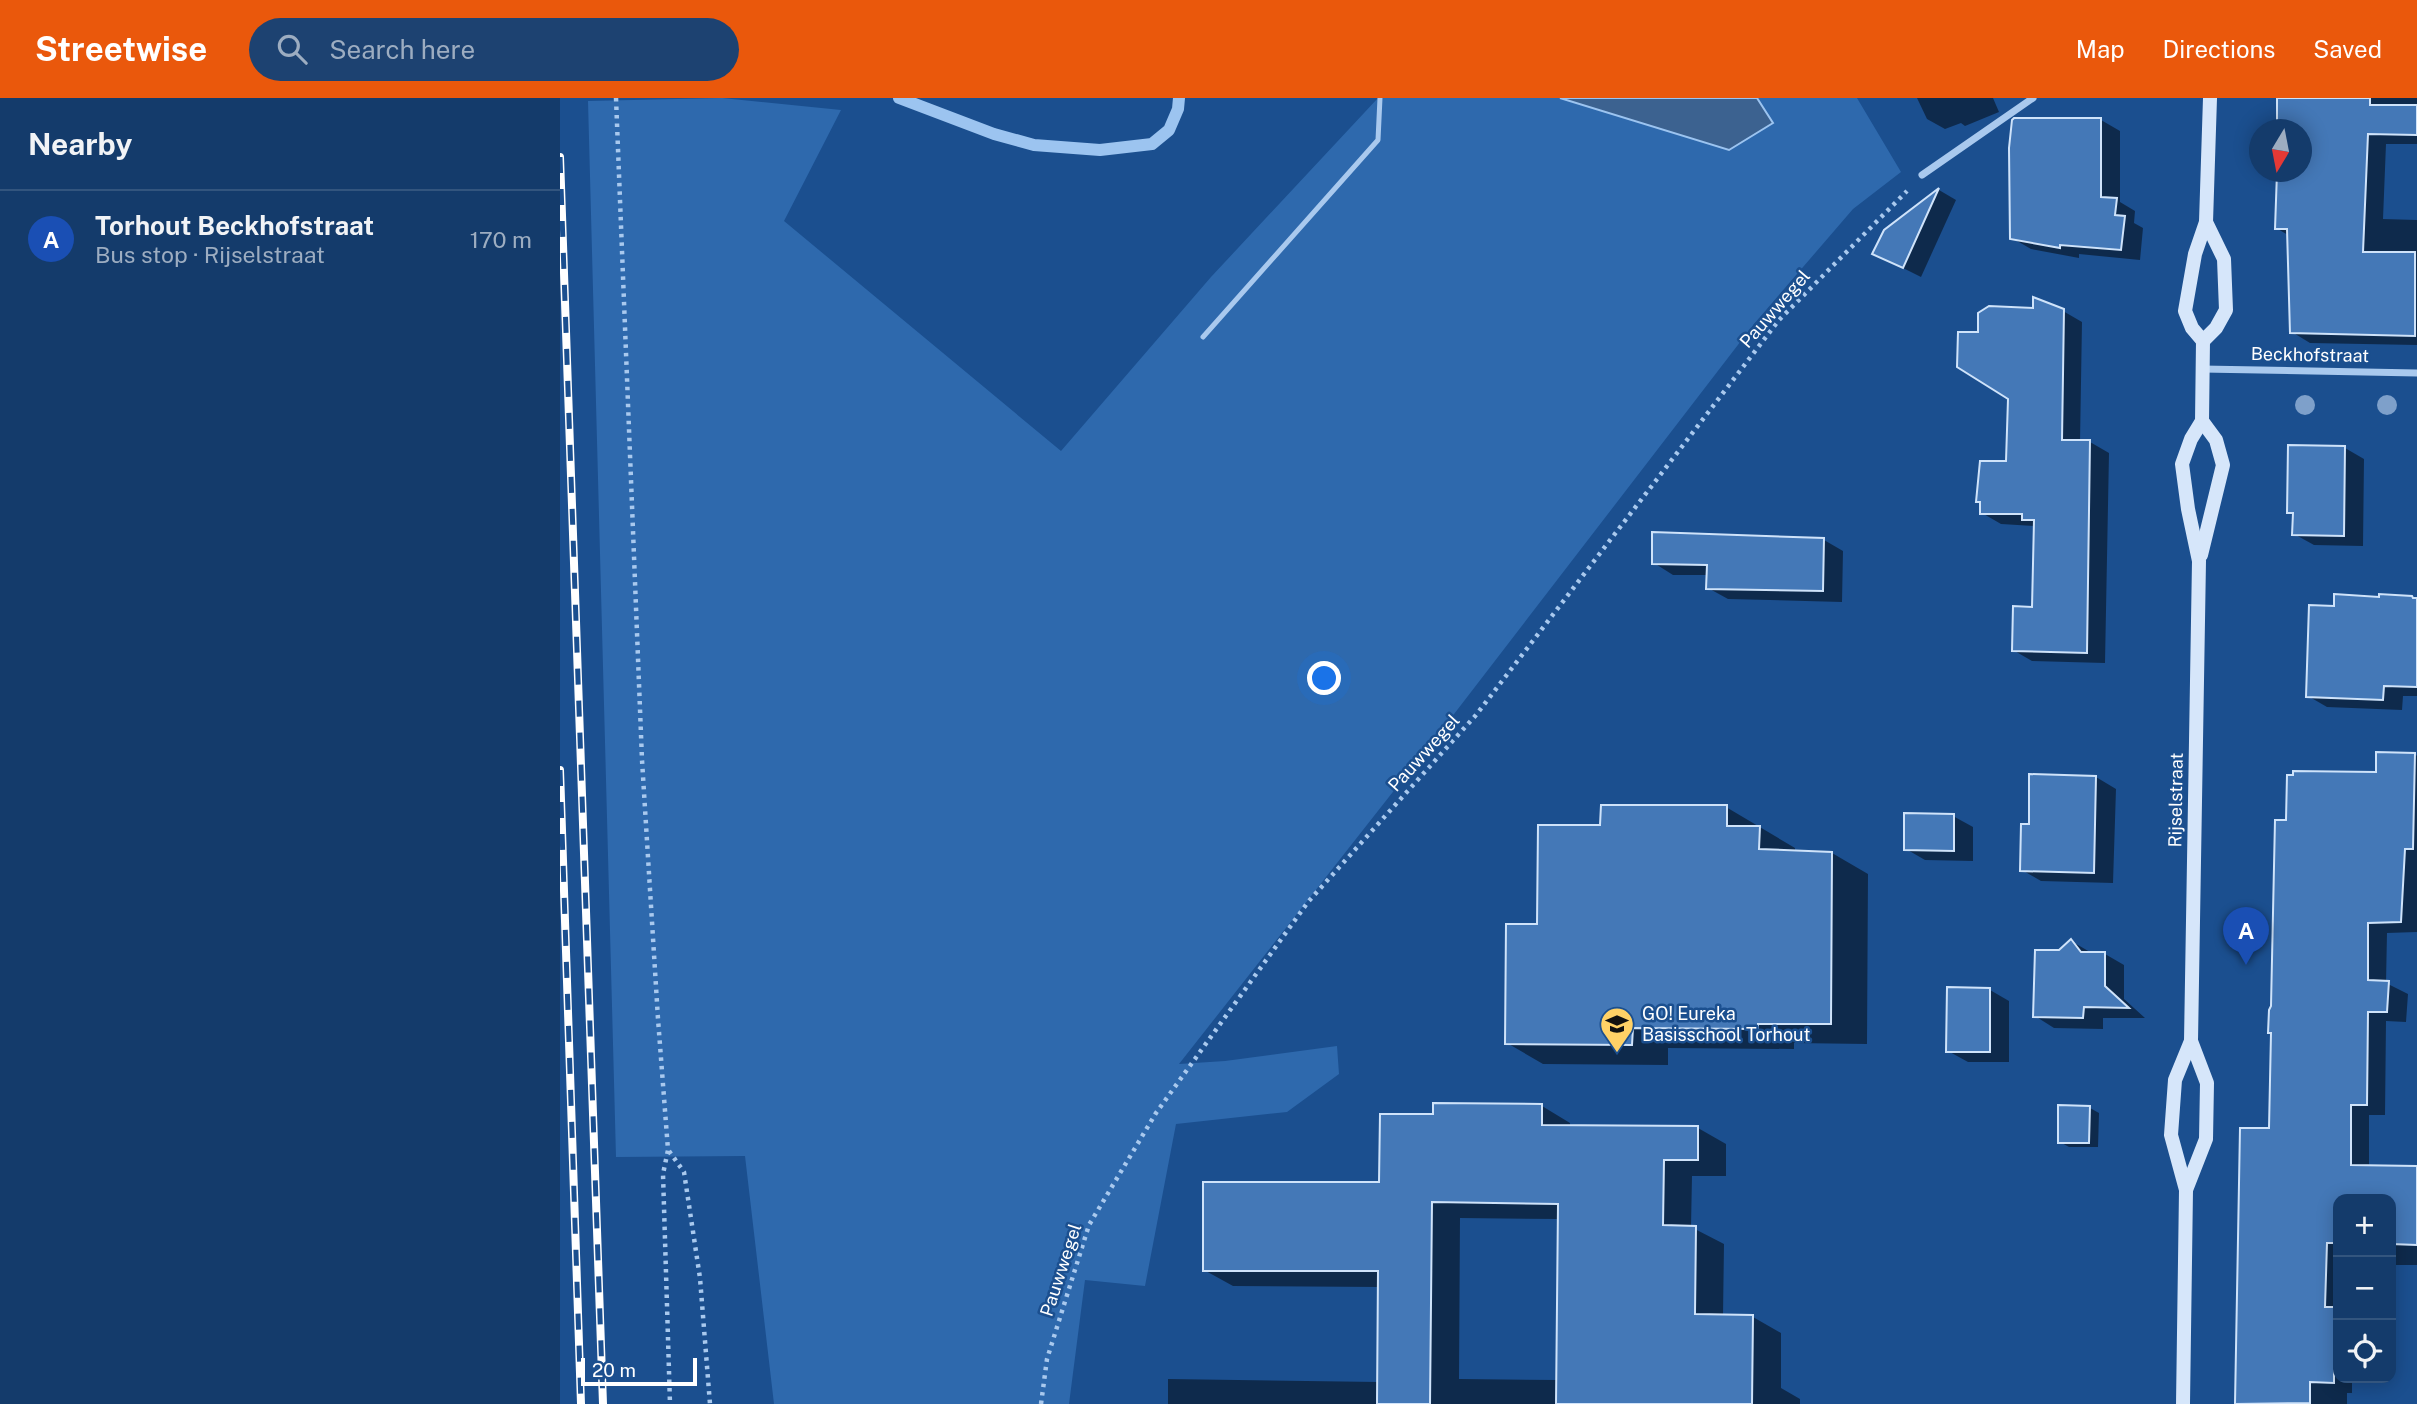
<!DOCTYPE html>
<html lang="en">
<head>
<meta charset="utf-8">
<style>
	:root { --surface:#143b6b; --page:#1d4271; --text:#f1f3f6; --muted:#9dadc1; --line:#33557e; --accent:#ea580c }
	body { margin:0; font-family:"Public Sans",sans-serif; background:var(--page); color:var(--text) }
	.controls { position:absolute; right:21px; bottom:21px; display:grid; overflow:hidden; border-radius:14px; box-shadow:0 4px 18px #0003 }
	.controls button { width:63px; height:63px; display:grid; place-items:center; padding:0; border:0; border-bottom:2px solid var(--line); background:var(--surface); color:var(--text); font:35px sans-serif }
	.compass { position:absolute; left:1689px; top:21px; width:63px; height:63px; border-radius:50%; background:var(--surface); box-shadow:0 4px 18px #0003; rotate:190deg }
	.scale { position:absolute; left:21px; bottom:18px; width:116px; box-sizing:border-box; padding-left:7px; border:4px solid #fff; border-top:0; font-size:19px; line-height:24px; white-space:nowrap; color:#fff; -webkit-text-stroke:5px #1b4f8f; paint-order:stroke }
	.you { position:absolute; left:765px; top:581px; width:24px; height:24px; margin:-18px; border:5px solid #fff; border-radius:50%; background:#1a73e8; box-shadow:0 0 0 10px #1a73e833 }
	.badge { display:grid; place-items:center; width:46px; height:46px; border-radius:50%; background:var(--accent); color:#fff; font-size:23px; font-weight:700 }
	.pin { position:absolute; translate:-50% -58px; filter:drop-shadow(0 2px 4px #0008) }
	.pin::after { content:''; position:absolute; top:37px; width:24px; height:21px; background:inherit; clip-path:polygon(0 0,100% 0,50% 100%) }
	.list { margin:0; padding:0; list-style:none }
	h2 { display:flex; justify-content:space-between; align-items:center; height:91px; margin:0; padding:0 28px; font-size:30px }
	h2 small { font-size:23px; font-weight:400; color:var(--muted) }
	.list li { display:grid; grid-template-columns:46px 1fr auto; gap:21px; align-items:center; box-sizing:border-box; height:98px; padding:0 28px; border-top:2px solid var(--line) }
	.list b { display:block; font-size:26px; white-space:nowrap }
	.list p { margin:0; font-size:23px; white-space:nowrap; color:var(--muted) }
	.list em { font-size:23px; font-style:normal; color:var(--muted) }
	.icon { flex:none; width:38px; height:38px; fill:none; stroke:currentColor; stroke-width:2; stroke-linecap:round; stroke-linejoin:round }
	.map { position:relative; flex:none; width:1857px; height:1306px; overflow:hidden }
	header { display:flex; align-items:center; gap:42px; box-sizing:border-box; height:98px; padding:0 35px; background:var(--accent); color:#fff }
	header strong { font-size:33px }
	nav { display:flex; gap:38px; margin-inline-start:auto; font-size:24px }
	.search { width:490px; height:63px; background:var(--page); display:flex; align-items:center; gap:18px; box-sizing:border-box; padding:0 24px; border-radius:38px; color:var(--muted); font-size:26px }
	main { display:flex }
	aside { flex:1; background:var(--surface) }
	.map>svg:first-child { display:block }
</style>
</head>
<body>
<header>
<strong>Streetwise</strong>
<div class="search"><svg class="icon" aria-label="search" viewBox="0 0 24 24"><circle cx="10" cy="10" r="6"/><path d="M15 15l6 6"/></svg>Search here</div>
<nav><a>Map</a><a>Directions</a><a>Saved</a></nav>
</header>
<main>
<aside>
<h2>Nearby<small></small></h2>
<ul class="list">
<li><span class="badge" style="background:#1a4fb4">A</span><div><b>Torhout Beckhofstraat</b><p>Bus stop · Rijselstraat</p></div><em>170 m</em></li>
</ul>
</aside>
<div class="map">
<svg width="1857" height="1306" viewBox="0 0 1857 1306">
	<rect width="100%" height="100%" fill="#1b4f8f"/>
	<path fill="#2e69ad" d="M 162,0 L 281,12 L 224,123 L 501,353 L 651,179 L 818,0 L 1297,0 L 1341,74 L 1293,111 L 1194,226 L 891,620 L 619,966 L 665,963 L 777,948 L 779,976 L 727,1014 L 616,1026 L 585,1188 L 525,1182 L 509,1306 L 214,1306 L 185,1058 L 56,1059 L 28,3 Z"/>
	<path fill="#3c6290" stroke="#9cc4f0" stroke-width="2" d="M 1000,0 L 1197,0 L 1213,25 L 1169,52 Z"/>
	<g fill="#0007" fill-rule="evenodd">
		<path d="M 1357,0 L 1433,0 L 1439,14 L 1405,28 L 1401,25 L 1385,31 L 1367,21 Z"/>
		<path d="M 1719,0 L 1857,0 L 1857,46 L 1826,46 L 1823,121 L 1857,122 L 1857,247 L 1750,245 L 1732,234 L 1728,137 L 1716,130 L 1717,74 L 1742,74 L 1742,32 Z"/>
		<path d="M 1541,22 L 1560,33 L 1560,104 L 1575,113 L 1574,125 L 1583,130 L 1580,162 L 1519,156 L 1519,160 L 1471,151 L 1452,140 Z"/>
		<path d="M 1379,92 L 1396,102 L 1361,179 L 1315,156 L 1326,133 Z"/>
		<path d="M 1503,213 L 1522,224 L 1520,344 L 1530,344 L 1549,355 L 1545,565 L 1472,563 L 1453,552 L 1474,510 L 1476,428 L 1441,426 L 1422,415 L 1422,405 L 1418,403 L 1448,364 L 1450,300 L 1420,236 Z"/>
		<path d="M 1785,350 L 1804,361 L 1803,448 L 1754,447 L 1734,436 L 1735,417 L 1729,414 Z"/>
		<path d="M 1264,442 L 1283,453 L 1282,504 L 1168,501 L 1148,490 L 1148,477 L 1113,477 L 1094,465 Z"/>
		<path d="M 1821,498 L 1857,499 L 1857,598 L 1843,598 L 1842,612 L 1767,609 L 1748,598 L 1776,509 L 1821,501 Z"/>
		<path d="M 1855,656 L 1857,658 L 1857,834 L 1827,835 L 1826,885 L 1848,896 L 1846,924 L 1826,923 L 1825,1017 L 1809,1017 L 1809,1069 L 1857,1069 L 1857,1167 L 1831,1167 L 1831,1101 L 1778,1101 L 1778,1280 L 1792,1280 L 1792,1295 L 1787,1295 L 1787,1306 L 1677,1306 L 1682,1032 L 1711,1032 L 1713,909 L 1727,724 Z"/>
		<path d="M 1471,678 L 1536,679 L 1556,691 L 1553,785 L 1481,783 L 1462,772 L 1470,728 Z"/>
		<path d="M 1166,709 L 1235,750 L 1235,754 L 1272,755 L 1308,776 L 1307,946 L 1234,945 L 1234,951 L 1108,950 L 1108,967 L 983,966 L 947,945 L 979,828 L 1042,729 Z"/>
		<path d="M 1393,718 L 1413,729 L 1413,763 L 1365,762 L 1346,751 Z"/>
		<path d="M 1511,843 L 1530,854 L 1545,856 L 1564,867 L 1564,901 L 1585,920 L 1543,920 L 1543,931 L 1494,930 L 1475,918 L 1499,854 Z"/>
		<path d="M 1430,892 L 1449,903 L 1449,964 L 1408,964 L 1388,953 Z"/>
		<path d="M 982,1008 L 1010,1025 L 1010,1029 L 1138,1030 L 1166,1046 L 1166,1078 L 1132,1078 L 1131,1129 L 1164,1146 L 1163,1218 L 1193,1219 L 1221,1235 L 1221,1290 L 1240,1301 L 1240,1306 L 608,1306 L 608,1281 L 819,1284 L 820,1189 L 673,1188 L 644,1172 L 821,1086 L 875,1018 ZM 900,1120 L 999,1121 L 998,1282 L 899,1281 Z"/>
		<path d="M 1530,1010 L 1539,1015 L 1538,1049 L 1509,1049 L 1500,1044 Z"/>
	</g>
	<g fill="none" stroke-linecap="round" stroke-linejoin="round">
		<path stroke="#9cc4f0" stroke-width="12" d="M 339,0 L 434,36 L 474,47 L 540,52 L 592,46 L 609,32 L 618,11 L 619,0"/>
	</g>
	<g fill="#4478b7" stroke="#cfe3fa" stroke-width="2">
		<path d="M 1717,0 L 1810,0 L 1810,7 L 1857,7 L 1857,37 L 1808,36 L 1803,154 L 1855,154 L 1855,238 L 1730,235 L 1727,131 L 1715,131 L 1717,74 L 1741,74 L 1741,32 L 1717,32 Z"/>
		<path d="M 1454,20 L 1541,20 L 1541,99 L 1557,100 L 1555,117 L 1565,118 L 1561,152 L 1500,147 L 1500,150 L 1450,141 L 1449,50 L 1452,22 Z"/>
		<path d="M 1379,90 L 1343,170 L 1312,156 L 1324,132 Z"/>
		<path d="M 1473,199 L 1504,211 L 1502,342 L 1530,342 L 1527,555 L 1452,553 L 1453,508 L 1472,509 L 1474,422 L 1462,422 L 1462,416 L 1420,416 L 1420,404 L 1416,404 L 1420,363 L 1446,363 L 1448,301 L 1397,269 L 1398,234 L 1418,234 L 1418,215 L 1429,208 L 1473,210 Z"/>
		<path d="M 1728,347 L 1785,348 L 1784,438 L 1732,437 L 1733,415 L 1727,415 Z"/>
		<path d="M 1092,434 L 1264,440 L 1263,493 L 1146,491 L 1147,467 L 1092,466 Z"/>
		<path d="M 1774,496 L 1819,499 L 1819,496 L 1852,498 L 1853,500 L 1857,500 L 1857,589 L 1824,588 L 1823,602 L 1746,599 L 1749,507 L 1774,508 Z"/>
		<path d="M 1816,654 L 1855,655 L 1853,751 L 1845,751 L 1841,824 L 1808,825 L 1808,882 L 1829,883 L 1827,914 L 1808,914 L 1807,1007 L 1791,1007 L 1791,1067 L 1857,1068 L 1857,1147 L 1831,1146 L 1831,1101 L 1778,1101 L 1778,1145 L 1767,1145 L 1765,1209 L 1774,1209 L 1774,1285 L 1750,1284 L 1750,1305 L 1675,1306 L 1680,1030 L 1709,1030 L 1711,935 L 1708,935 L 1709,912 L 1711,908 L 1715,722 L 1726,722 L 1727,677 L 1733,677 L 1733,673 L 1816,674 Z"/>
		<path d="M 1469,676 L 1536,678 L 1534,775 L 1460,773 L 1461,726 L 1469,726 Z"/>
		<path d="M 1041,707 L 1167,707 L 1167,728 L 1200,728 L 1199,751 L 1272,754 L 1271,926 L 1198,926 L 1198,931 L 1073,930 L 1072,947 L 945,946 L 946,826 L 977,826 L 978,727 L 1040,727 Z"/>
		<path d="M 1344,715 L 1394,716 L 1394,753 L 1344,752 Z"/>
		<path d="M 1511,841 L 1521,854 L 1545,854 L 1545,888 L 1569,910 L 1524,909 L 1523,920 L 1473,919 L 1475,852 L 1499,852 Z"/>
		<path d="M 1387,889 L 1430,890 L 1430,954 L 1386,954 Z"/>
		<path d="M 873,1005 L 982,1006 L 982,1027 L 1138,1028 L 1138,1062 L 1104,1062 L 1103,1127 L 1136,1128 L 1135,1216 L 1193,1217 L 1192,1306 L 996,1306 L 998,1106 L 872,1104 L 870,1306 L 817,1306 L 818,1173 L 643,1173 L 643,1084 L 819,1084 L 820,1016 L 873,1016 Z"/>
		<path d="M 1498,1007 L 1530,1008 L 1529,1045 L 1498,1045 Z"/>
	</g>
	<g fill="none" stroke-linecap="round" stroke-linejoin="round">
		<g stroke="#a9c9ee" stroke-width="4.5" stroke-dasharray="3.5 5" stroke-linecap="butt">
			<path d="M 56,0 L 82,662 L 98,921 L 108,1052 L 103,1076 L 110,1306"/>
			<path d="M 109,1053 L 124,1074 L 140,1180 L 150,1306"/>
			<path d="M 481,1306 L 487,1261 L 529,1127 L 596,1015 L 748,804 L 916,617 L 1219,222 L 1347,93"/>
		</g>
		<path stroke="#a9c9ee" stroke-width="5" d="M 643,239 L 818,42 L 820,0"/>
		<g stroke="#a9c9ee" stroke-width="7">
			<path d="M 1362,77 L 1473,0"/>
			<path d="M 1642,271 L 1857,275"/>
		</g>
		<g stroke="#d6e6fa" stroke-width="14">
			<path d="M 1643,243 L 1656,230 L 1666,212 L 1664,161 L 1646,124"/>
			<path d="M 1641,457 L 1663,367 L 1656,342 L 1642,323"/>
			<path d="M 1626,1092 L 1646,1041 L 1647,985 L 1631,943"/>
			<path d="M 1623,1306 L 1626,1092 L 1611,1037 L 1615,982 L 1631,943 L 1639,463 L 1628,411 L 1622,366 L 1631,341 L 1642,323 L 1643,243 L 1632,230 L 1625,213 L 1635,156 L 1646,124 L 1650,0"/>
		</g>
		<g stroke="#fff" stroke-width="8">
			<g id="rail">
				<path d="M 0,59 L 43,1306"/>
				<path d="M 0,672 L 21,1306"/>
			</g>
		</g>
		<use href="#rail" stroke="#1b4f8f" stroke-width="5" stroke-dasharray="16" stroke-linecap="butt"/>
	</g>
	<g fill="#7ea0ca">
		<circle cx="1745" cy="307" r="10"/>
		<circle cx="1827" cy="307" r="10"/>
	</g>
	<defs>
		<g id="school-pin" transform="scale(1.75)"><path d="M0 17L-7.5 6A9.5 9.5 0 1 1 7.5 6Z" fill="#ffd166" stroke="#1b4f8f"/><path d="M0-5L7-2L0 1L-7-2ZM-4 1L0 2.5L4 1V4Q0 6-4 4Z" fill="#111"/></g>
	</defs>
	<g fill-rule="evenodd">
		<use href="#school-pin" x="1057" y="926"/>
	</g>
	<g text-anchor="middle" stroke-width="5" stroke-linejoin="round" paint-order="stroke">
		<g font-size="18" fill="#fff" stroke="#1b4f8f">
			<text transform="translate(1215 211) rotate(-49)" y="6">Pauwwegel</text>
			<text transform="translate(1750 257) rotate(1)" y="6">Beckhofstraat</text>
			<text transform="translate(864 655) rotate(-48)" y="6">Pauwwegel</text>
			<text transform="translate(1616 702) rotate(-89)" y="6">Rijselstraat</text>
			<text transform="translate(501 1172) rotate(-72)" y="6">Pauwwegel</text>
		</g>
		<g font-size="18" fill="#fff" stroke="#1b4f8f" text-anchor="start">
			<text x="1082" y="922">GO! Eureka<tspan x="1082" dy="21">Basisschool Torhout</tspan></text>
		</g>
	</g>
</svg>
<div class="controls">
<button>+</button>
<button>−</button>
<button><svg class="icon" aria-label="locate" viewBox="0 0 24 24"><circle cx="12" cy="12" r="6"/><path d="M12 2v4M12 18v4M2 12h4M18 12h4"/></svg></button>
</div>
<svg class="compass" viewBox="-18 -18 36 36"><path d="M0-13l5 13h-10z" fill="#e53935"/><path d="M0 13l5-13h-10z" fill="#9dadc1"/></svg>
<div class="scale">20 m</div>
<div class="you"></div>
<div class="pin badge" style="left:1686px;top:867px;background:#1a4fb4">A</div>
</div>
</main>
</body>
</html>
